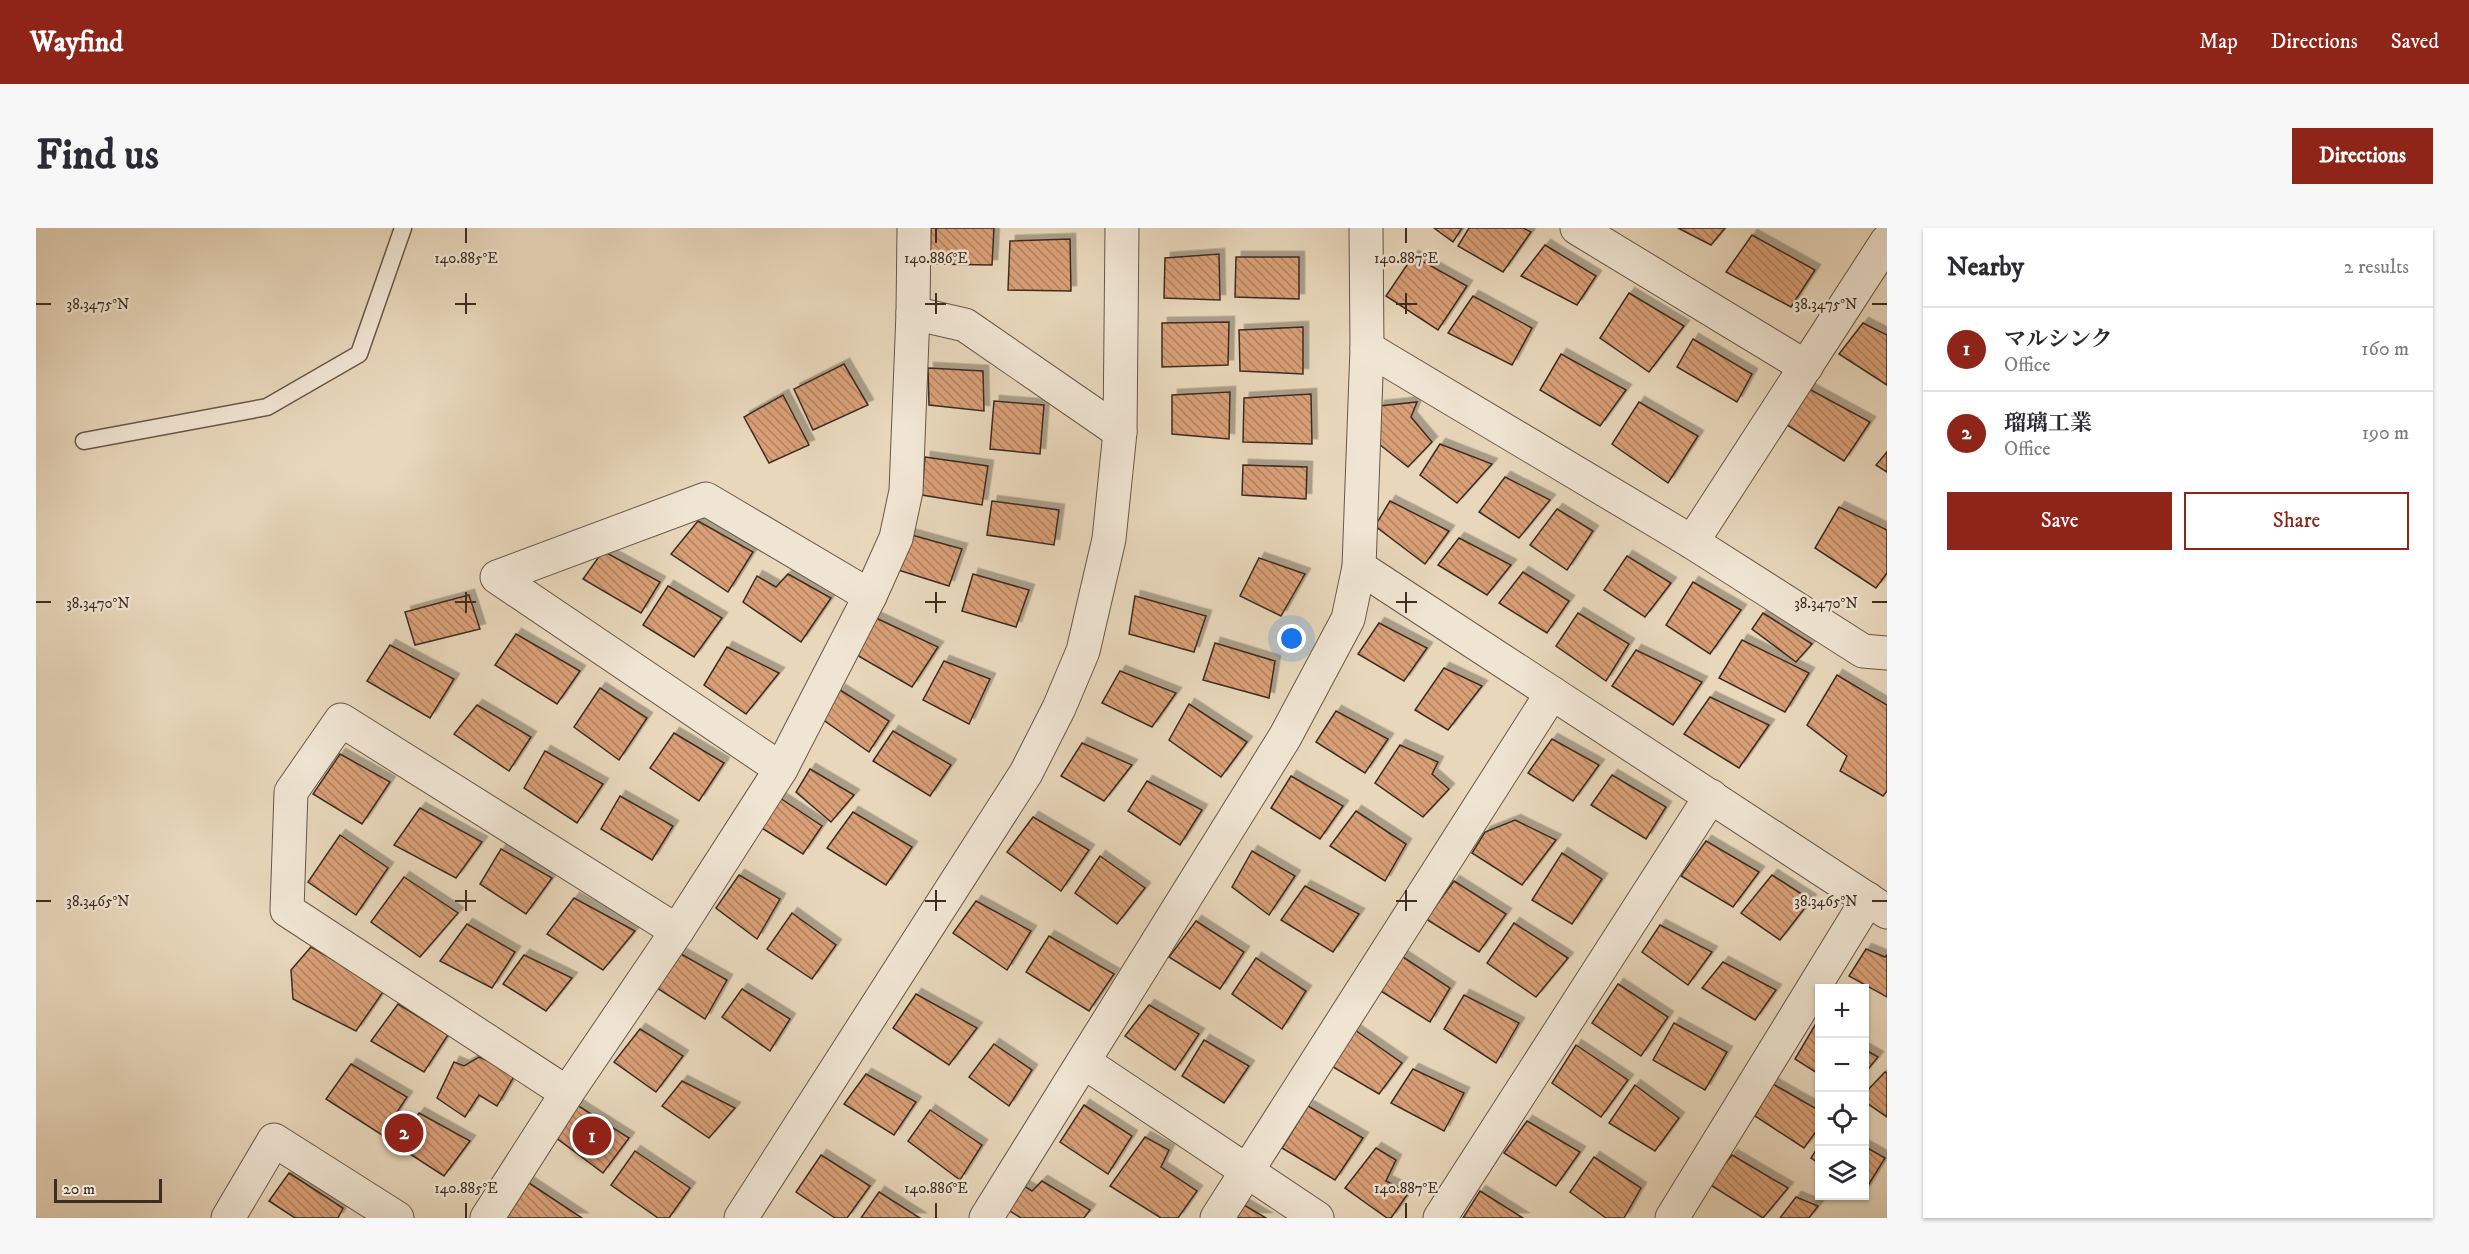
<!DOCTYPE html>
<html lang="en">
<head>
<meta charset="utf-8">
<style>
	:root { --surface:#fff; --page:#f7f7f7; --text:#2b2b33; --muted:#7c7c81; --line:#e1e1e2; --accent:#8f2418 }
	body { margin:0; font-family:"IM FELL DW Pica","Noto Serif JP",serif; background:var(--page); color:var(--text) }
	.controls { position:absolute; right:18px; bottom:18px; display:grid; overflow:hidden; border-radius:0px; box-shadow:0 2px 4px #0004 }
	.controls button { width:54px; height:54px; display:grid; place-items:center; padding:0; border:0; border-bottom:2px solid var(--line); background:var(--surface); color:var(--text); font:30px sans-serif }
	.scale { position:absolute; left:18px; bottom:15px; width:108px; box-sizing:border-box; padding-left:6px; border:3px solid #3d2c22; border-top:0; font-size:16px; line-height:21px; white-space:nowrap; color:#3d2c22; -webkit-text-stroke:4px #f0e5d3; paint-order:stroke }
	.you { position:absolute; left:1256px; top:411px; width:21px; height:21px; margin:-15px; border:4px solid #fff; border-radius:50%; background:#1a73e8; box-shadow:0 0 0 9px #1a73e833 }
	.badge { display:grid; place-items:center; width:39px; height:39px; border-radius:50%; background:var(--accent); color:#fff; font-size:20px; font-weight:700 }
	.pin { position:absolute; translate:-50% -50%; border:3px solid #fff; box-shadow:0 2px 6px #0006 }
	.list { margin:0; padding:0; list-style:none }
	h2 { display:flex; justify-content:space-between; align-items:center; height:78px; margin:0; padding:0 24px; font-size:26px }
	h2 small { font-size:20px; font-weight:400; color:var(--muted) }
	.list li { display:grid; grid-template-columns:39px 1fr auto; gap:18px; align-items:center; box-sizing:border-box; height:84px; padding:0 24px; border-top:2px solid var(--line) }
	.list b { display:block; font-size:22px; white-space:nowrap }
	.list p { margin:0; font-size:20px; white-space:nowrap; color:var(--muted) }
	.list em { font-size:20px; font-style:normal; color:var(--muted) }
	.actions { display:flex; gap:12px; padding:18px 24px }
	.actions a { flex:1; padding:14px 0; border:2px solid var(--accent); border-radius:0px; text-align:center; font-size:21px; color:var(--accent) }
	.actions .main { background:var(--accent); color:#fff }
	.icon { flex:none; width:33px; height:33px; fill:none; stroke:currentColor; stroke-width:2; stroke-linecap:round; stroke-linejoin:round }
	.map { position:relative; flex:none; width:1851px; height:990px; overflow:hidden; border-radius:0px }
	header { display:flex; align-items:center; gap:36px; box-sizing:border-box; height:84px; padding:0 30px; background:var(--accent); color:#fff }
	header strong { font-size:28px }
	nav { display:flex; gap:33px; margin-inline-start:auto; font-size:21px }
	.intro { display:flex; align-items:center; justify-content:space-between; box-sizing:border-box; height:144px; padding:0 36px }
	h1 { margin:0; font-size:42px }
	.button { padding:15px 27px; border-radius:0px; background:var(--accent); color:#fff; font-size:21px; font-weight:700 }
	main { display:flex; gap:36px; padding:0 36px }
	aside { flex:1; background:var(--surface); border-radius:0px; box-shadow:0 2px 4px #0004 }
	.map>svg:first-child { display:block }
</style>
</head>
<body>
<header>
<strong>Wayfind</strong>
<nav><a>Map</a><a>Directions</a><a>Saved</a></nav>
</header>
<div class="intro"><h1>Find us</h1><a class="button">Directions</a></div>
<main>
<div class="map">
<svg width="1851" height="990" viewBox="0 0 1851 990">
	<defs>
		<pattern id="building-back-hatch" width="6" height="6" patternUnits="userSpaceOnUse" patternTransform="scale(1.5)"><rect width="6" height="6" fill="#d99f77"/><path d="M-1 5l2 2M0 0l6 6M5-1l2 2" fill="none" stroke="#b18261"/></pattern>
		<filter id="shadow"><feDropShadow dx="5.5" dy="-5.5" stdDeviation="0" flood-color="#0004"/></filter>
	</defs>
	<rect width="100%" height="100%" fill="#e8d7bb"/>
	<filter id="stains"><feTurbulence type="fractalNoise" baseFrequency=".00333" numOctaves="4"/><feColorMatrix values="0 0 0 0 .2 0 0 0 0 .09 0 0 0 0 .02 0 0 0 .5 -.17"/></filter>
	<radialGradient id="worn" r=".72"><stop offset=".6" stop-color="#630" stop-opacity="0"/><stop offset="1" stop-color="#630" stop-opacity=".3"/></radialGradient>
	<g fill="url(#building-back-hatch)" stroke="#3d2c22" stroke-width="1.5" filter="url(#shadow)">
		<path d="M 895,0 L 958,0 L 956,37 L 894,36 Z"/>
		<path d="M 1398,0 L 1426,0 L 1417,14 Z"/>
		<path d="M 1433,0 L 1487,0 L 1495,4 L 1467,44 L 1422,18 Z"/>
		<path d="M 1642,0 L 1689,0 L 1675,17 Z"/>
		<path d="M 1716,7 L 1779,42 L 1755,79 L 1690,44 Z"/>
		<path d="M 1034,11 L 1035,63 L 972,62 L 974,13 Z"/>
		<path d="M 1509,17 L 1560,48 L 1541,77 L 1485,48 Z"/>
		<path d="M 1183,26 L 1184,72 L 1128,70 L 1129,30 Z"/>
		<path d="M 1377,28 L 1431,58 L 1402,102 L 1350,68 Z"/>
		<path d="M 1200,29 L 1263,29 L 1263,71 L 1199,69 Z"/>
		<path d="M 1593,65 L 1648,98 L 1613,144 L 1564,110 Z"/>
		<path d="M 1437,68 L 1496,100 L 1476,137 L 1412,105 Z"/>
		<path d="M 1193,94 L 1192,137 L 1126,139 L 1126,95 Z"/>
		<path d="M 1827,95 L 1851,107 L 1851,157 L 1803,126 Z"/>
		<path d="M 1267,99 L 1267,146 L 1204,143 L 1203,102 Z"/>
		<path d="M 1657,111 L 1716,146 L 1701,174 L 1641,139 Z"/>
		<path d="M 1525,126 L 1590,162 L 1564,198 L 1504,162 Z"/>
		<path d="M 808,136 L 832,177 L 777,202 L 758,161 Z"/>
		<path d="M 892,140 L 947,143 L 948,183 L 893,177 Z"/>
		<path d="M 1773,161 L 1834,194 L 1808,233 L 1748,195 Z"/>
		<path d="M 1194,164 L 1193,211 L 1136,206 L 1136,167 Z"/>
		<path d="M 1275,166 L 1276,216 L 1207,214 L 1208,170 Z"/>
		<path d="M 747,167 L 773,217 L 733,235 L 708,189 Z"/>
		<path d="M 958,173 L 1008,177 L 1004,226 L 954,221 Z"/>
		<path d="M 1381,174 L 1375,189 L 1396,214 L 1372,239 L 1333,208 L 1343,178 Z"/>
		<path d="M 1603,174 L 1662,208 L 1632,255 L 1576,216 Z"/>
		<path d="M 1404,216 L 1456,236 L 1421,275 L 1384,247 Z"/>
		<path d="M 1851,224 L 1851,244 L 1840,237 Z"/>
		<path d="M 889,229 L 952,238 L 946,277 L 886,267 Z"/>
		<path d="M 1207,237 L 1271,239 L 1270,271 L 1206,267 Z"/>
		<path d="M 1469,249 L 1514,272 L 1483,310 L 1443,284 Z"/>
		<path d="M 956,273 L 1023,282 L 1018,317 L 951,307 Z"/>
		<path d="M 1354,273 L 1413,303 L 1389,336 L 1339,298 Z"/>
		<path d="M 1803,279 L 1851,302 L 1851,345 L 1840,360 L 1779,320 Z"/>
		<path d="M 1521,281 L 1557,303 L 1531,342 L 1494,317 Z"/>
		<path d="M 662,293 L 717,324 L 692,364 L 635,326 Z"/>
		<path d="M 872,306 L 926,321 L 913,358 L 859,341 Z"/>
		<path d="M 1423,310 L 1475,337 L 1451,367 L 1402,337 Z"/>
		<path d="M 567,323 L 624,354 L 605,385 L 547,351 Z"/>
		<path d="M 1591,328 L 1635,355 L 1609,389 L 1568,362 Z"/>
		<path d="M 1223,330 L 1269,346 L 1245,388 L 1204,368 Z"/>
		<path d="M 1487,344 L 1533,373 L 1511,405 L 1463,375 Z"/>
		<path d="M 752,346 L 795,370 L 765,414 L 707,374 L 721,348 L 740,359 Z"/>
		<path d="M 937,346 L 993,362 L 980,399 L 926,383 Z"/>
		<path d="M 1657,354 L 1705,382 L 1674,426 L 1630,397 Z"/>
		<path d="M 632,358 L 686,390 L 658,429 L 607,397 Z"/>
		<path d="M 433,367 L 444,401 L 379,417 L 369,384 Z"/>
		<path d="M 1099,368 L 1170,388 L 1158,424 L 1093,406 Z"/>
		<path d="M 1542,385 L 1593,416 L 1570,453 L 1520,418 Z"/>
		<path d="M 1727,385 L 1776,416 L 1760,434 L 1716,401 Z"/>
		<path d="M 840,390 L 902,419 L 876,459 L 819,426 Z"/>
		<path d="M 1343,395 L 1391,420 L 1368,453 L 1322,426 Z"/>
		<path d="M 480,406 L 544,443 L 521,476 L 459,437 Z"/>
		<path d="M 1706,412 L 1773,445 L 1749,484 L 1683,450 Z"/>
		<path d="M 1179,415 L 1239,433 L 1233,470 L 1167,452 Z"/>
		<path d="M 354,417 L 418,451 L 394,490 L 331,453 Z"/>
		<path d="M 691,419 L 743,445 L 710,486 L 668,457 Z"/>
		<path d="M 1600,422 L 1666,454 L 1637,497 L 1576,458 Z"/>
		<path d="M 908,433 L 954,451 L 933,496 L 887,472 Z"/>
		<path d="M 1408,440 L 1446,458 L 1412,502 L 1379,482 Z"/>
		<path d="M 1084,443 L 1140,465 L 1116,499 L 1066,475 Z"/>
		<path d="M 1801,447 L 1851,477 L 1851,563 L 1847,568 L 1804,543 L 1811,528 L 1771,497 Z"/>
		<path d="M 564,460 L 611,490 L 583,532 L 538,499 Z"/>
		<path d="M 804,462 L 853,493 L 833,524 L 786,491 Z"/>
		<path d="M 1674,469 L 1733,497 L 1703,540 L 1648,506 Z"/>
		<path d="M 1153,476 L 1211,514 L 1185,549 L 1133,512 Z"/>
		<path d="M 441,477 L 495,509 L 473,543 L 418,506 Z"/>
		<path d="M 1300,483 L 1352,511 L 1329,545 L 1280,514 Z"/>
		<path d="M 857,503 L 915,537 L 894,568 L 837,533 Z"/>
		<path d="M 638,505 L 688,535 L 663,573 L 614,540 Z"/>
		<path d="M 1516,511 L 1563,537 L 1537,573 L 1492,545 Z"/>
		<path d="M 1046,515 L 1096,537 L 1068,573 L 1025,548 Z"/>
		<path d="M 1364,517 L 1402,534 L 1396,546 L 1413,561 L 1387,589 L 1339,555 Z"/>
		<path d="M 509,523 L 567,556 L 541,595 L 488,560 Z"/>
		<path d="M 304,526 L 354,554 L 326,596 L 277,566 Z"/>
		<path d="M 774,541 L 818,567 L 795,594 L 760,564 Z"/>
		<path d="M 1576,547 L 1630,579 L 1610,611 L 1555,577 Z"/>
		<path d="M 1255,548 L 1307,578 L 1284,611 L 1235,580 Z"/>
		<path d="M 1111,553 L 1166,582 L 1144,617 L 1092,583 Z"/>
		<path d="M 584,568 L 637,598 L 616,632 L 565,601 Z"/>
		<path d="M 741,568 L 786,598 L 767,626 L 721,597 Z"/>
		<path d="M 384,580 L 446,614 L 420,650 L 358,617 Z"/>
		<path d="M 1320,583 L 1370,616 L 1349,653 L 1294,618 Z"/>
		<path d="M 817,584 L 876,619 L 850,657 L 791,620 Z"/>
		<path d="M 997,589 L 1053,622 L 1025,663 L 971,624 Z"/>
		<path d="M 1479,592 L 1520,612 L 1486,657 L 1436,625 L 1449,604 Z"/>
		<path d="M 304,607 L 352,640 L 320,687 L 272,654 Z"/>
		<path d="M 1670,613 L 1723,644 L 1697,679 L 1645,648 Z"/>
		<path d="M 465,621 L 516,650 L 490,686 L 444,656 Z"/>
		<path d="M 1216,623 L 1259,648 L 1233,687 L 1196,659 Z"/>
		<path d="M 1526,625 L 1566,651 L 1536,696 L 1496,672 Z"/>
		<path d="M 1064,628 L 1109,660 L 1081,696 L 1039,665 Z"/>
		<path d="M 703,647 L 744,671 L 721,711 L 680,680 Z"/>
		<path d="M 1736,647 L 1775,672 L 1744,712 L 1705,685 Z"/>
		<path d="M 368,649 L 422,685 L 384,729 L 335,694 Z"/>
		<path d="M 1418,653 L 1470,686 L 1443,724 L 1390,691 Z"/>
		<path d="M 1269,658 L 1323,686 L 1297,724 L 1245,692 Z"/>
		<path d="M 538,670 L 599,703 L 567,742 L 511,706 Z"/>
		<path d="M 940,673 L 995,703 L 971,742 L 917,705 Z"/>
		<path d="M 756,685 L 800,717 L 776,751 L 731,721 Z"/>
		<path d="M 1160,693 L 1208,724 L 1184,761 L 1133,729 Z"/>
		<path d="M 1478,695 L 1532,730 L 1500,769 L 1451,735 Z"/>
		<path d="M 431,696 L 479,724 L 456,760 L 404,733 Z"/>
		<path d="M 1624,697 L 1676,724 L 1652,757 L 1606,724 Z"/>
		<path d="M 1013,708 L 1078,746 L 1053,783 L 990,744 Z"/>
		<path d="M 275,719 L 349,761 L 320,803 L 257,771 L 255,742 Z"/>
		<path d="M 1830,721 L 1849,729 L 1851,727 L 1851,769 L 1813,748 Z"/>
		<path d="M 645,726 L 691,752 L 669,791 L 621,760 Z"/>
		<path d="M 488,727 L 536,750 L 510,783 L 467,756 Z"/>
		<path d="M 1364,727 L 1414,760 L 1394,794 L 1340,760 Z"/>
		<path d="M 1220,730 L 1270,763 L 1246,801 L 1196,766 Z"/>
		<path d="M 1687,734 L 1740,762 L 1719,792 L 1666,760 Z"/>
		<path d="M 1582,756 L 1632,789 L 1605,828 L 1556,795 Z"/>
		<path d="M 706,761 L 754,791 L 734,823 L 686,789 Z"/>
		<path d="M 880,766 L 941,800 L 913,837 L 857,800 Z"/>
		<path d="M 1428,767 L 1483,795 L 1460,835 L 1408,801 Z"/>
		<path d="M 362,776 L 412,807 L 388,844 L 335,813 Z"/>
		<path d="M 1113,777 L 1163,806 L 1139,842 L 1089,808 Z"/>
		<path d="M 1782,792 L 1784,793 L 1784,847 L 1759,831 Z"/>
		<path d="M 1638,795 L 1691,824 L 1669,862 L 1617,832 Z"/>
		<path d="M 1316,800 L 1366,835 L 1343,866 L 1292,836 Z"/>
		<path d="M 604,801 L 647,828 L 620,864 L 578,834 Z"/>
		<path d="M 1168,812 L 1213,838 L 1188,875 L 1146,848 Z"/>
		<path d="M 958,816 L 996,842 L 973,878 L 933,849 Z"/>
		<path d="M 1540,817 L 1592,852 L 1565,889 L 1516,855 Z"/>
		<path d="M 1828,821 L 1842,829 L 1828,846 Z"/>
		<path d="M 443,829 L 480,845 L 461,878 L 443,867 L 429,889 L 401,870 L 418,834 L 428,838 Z"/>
		<path d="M 315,836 L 371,869 L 346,907 L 290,871 Z"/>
		<path d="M 1377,841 L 1428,865 L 1408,903 L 1355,875 Z"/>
		<path d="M 1849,844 L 1851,845 L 1851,889 L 1828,873 L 1828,866 Z"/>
		<path d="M 830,846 L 880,874 L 858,907 L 808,876 Z"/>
		<path d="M 646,853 L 699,880 L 673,910 L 626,878 Z"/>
		<path d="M 1737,856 L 1784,883 L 1784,898 L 1768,920 L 1719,888 Z"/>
		<path d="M 1599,857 L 1643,890 L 1619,923 L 1573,895 Z"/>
		<path d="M 541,877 L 593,910 L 567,945 L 519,909 Z"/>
		<path d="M 1048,877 L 1096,908 L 1072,946 L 1024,914 Z"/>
		<path d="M 1272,878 L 1327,910 L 1299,952 L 1246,920 Z"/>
		<path d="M 894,882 L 946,917 L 924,952 L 872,913 Z"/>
		<path d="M 383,885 L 434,913 L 408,948 L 360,917 Z"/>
		<path d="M 1491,893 L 1544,924 L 1520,958 L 1468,925 Z"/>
		<path d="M 1109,909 L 1133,922 L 1125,939 L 1161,963 L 1142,990 L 1125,990 L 1074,958 Z"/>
		<path d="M 1784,916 L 1784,936 L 1775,930 Z"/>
		<path d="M 1828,918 L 1849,930 L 1828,964 Z"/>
		<path d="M 1340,920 L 1360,932 L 1350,953 L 1373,964 L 1355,990 L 1351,990 L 1309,960 Z"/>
		<path d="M 599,923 L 654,960 L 633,990 L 622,990 L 575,957 Z"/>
		<path d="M 785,927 L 834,958 L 811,990 L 799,990 L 760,964 Z"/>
		<path d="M 1696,927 L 1752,960 L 1727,990 L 1673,956 Z"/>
		<path d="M 1558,929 L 1605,960 L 1588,990 L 1570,990 L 1534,964 Z"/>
		<path d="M 253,945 L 307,980 L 302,990 L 259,990 L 233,973 Z"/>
		<path d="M 1006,953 L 1054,982 L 1048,990 L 985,990 L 969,980 L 983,955 L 996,963 Z"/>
		<path d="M 493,955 L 546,990 L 466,990 Z"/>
		<path d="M 1444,963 L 1487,990 L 1427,990 Z"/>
		<path d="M 843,964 L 884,990 L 825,990 Z"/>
		<path d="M 1760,969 L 1782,978 L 1773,990 L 1744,990 Z"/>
		<path d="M 1208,977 L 1230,990 L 1200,990 Z"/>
	</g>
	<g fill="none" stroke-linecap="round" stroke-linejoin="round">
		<g stroke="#685748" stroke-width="19">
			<path id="service" d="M 48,213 L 231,179 L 323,126 L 367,0"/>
		</g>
		<g stroke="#685748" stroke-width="35">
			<g id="minor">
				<path d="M 1541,0 L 1770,139"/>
				<path d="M 877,85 L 929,97 L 1084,204"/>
				<path d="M 1331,120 L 1656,314 L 1827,423 L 1851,425"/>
				<path d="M 1656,314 L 1851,13"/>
				<path d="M 1323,339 L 1851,684"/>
				<path d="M 745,541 L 461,349 L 670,271 L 834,368"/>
				<path d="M 1048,834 L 1281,990"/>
				<path d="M 531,865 L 251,682 L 255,564 L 305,492 L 641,703"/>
				<path d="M 192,990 L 238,912 L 361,990"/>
				<path d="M 451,990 L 531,865 L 641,703 L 745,541 L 834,368 L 860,310 L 870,263 L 877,85 L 878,0"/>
				<path d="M 950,990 L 1249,509 L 1312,391 L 1323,339 L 1331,120 L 1330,0"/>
				<path d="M 1181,990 L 1516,465"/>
				<path d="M 1404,990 L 1675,568"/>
				<path d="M 1636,990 L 1832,671"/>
			</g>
		</g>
		<g stroke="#685748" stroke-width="35">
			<path id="tertiary" d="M 705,990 L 990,545 L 1023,480 L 1047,423 L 1073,311 L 1084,204 L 1086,0"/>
		</g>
		<use href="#service" stroke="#f0e5d3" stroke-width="16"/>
		<use href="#minor" stroke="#f0e5d3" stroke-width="33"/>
		<use href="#tertiary" stroke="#f0e5d3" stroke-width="33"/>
	</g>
	<path fill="none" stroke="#3d2c22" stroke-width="2" d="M 430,0 L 430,15M 900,0 L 900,15M 1370,0 L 1370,15M 430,65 L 430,86M 900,65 L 900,86M 1370,65 L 1370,86M 0,76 L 15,76M 419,76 L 440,76M 889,76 L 910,76M 1360,76 L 1381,76M 1836,76 L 1851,76M 430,364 L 430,385M 900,364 L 900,385M 1370,364 L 1370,385M 0,374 L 15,374M 419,374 L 440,374M 889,374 L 910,374M 1360,374 L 1381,374M 1836,374 L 1851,374M 430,662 L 430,683M 900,662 L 900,683M 1370,662 L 1370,683M 0,673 L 15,673M 419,673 L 440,673M 889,673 L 910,673M 1360,673 L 1381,673M 1836,673 L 1851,673M 430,975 L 430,990M 900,975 L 900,990M 1370,975 L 1370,990"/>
	<g font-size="15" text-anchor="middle" fill="#3d2c22" stroke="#f0e5d3" stroke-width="5" stroke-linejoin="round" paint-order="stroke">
		<text x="430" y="35">140.885°E</text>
		<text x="900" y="35">140.886°E</text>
		<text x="1370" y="35">140.887°E</text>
		<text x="62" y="81">38.3475°N</text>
		<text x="1790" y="81">38.3475°N</text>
		<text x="62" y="380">38.3470°N</text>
		<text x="1790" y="380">38.3470°N</text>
		<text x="62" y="678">38.3465°N</text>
		<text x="1790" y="678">38.3465°N</text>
		<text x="430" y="965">140.885°E</text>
		<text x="900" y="965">140.886°E</text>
		<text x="1370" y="965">140.887°E</text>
	</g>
	<rect width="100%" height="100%" filter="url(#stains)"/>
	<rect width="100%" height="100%" fill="url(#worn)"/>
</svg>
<div class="controls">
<button>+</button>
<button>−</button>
<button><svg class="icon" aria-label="locate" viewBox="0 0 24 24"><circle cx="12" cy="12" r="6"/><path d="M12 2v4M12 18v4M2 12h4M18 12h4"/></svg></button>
<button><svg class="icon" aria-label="layers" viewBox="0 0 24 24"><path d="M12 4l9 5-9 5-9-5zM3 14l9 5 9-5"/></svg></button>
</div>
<div class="scale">20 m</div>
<div class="you"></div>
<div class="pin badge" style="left:556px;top:908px">1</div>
<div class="pin badge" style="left:368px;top:905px">2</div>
</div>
<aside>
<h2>Nearby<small>2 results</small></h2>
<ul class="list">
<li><span class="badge">1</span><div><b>マルシンク</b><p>Office</p></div><em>160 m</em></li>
<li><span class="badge">2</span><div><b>瑠璃工業</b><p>Office</p></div><em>190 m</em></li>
</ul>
<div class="actions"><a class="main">Save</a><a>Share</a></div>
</aside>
</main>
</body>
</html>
